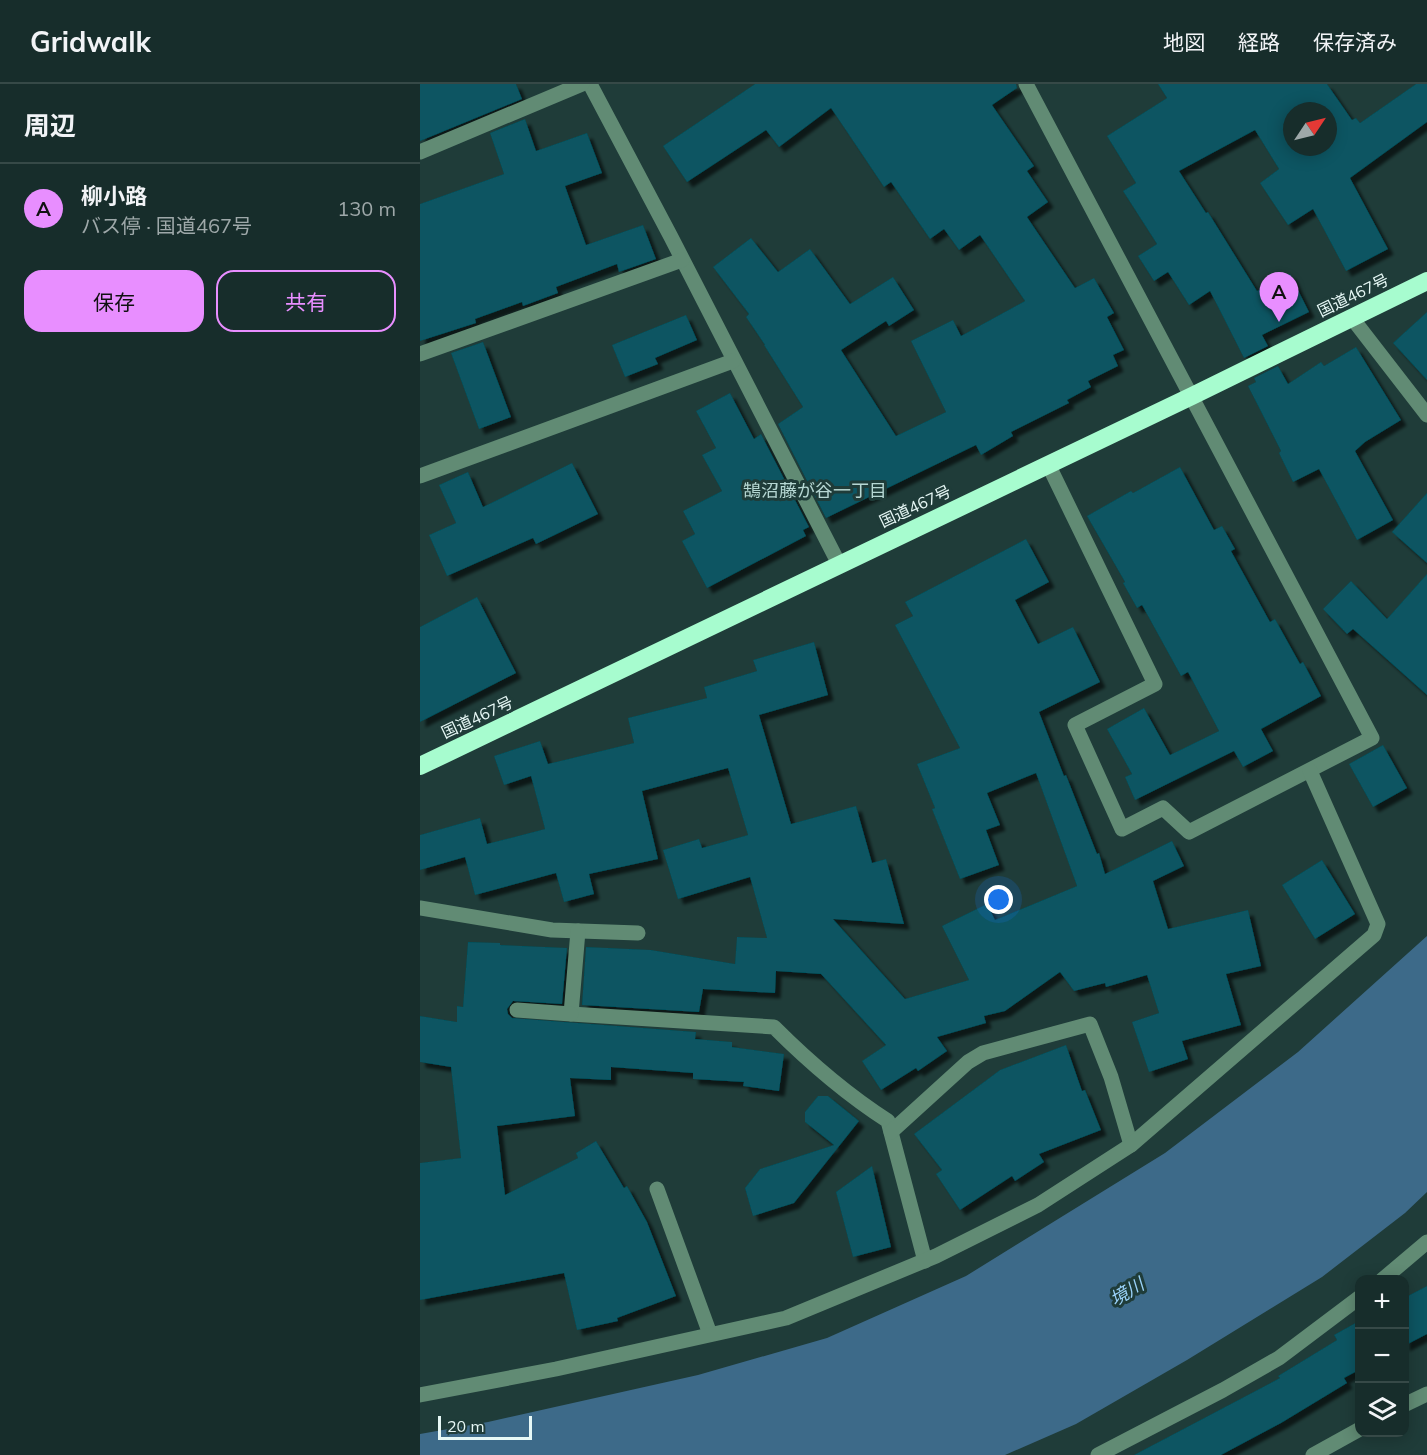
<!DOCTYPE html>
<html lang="ja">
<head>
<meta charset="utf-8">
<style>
	:root { --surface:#172d2b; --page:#203533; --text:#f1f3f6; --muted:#9ea8a9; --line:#364947; --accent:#e88eff }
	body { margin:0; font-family:Mulish,"Noto Sans JP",sans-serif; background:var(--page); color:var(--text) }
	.controls { position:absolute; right:18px; bottom:18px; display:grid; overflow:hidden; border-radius:12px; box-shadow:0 3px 15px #0003 }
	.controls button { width:54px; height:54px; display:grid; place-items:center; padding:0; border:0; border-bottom:2px solid var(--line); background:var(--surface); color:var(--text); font:30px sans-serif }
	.compass { position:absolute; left:863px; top:18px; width:54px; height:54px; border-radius:50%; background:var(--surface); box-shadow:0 3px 15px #0003; rotate:55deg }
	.scale { position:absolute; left:18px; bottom:15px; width:94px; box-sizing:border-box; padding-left:6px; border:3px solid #e7f8f6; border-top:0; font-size:16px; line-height:21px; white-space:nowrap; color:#e7f8f6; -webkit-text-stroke:4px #1f3c39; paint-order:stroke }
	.you { position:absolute; left:579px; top:816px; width:21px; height:21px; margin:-15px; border:4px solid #fff; border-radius:50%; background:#1a73e8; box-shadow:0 0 0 9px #1a73e833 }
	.badge { display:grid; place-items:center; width:39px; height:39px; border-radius:50%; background:var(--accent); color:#111; font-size:20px; font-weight:700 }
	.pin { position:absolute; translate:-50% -50px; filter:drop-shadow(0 2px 3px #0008) }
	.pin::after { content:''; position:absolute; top:32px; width:21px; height:18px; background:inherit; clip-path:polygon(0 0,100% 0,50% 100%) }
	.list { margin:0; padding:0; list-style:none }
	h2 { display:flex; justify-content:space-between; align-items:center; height:78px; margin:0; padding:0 24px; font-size:26px }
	h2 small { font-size:20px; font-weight:400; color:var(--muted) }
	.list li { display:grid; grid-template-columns:39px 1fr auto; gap:18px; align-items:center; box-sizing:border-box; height:90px; padding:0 24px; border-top:2px solid var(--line) }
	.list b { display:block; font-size:22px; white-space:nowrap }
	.list p { margin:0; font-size:20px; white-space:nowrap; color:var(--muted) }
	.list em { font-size:20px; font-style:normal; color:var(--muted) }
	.actions { display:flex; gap:12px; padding:18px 24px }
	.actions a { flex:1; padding:14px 0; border:2px solid var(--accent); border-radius:18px; text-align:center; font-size:21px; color:var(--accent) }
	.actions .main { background:var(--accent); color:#111 }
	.icon { flex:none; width:33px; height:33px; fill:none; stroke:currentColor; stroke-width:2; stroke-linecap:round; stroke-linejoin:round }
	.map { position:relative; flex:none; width:1007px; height:1371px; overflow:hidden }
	header { display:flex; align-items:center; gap:36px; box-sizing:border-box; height:84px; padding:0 30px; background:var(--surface); border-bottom:2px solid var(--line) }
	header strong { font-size:28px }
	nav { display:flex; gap:33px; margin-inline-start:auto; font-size:21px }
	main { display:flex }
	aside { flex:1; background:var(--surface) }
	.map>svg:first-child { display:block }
</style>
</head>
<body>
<header>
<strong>Gridwalk</strong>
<nav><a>地図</a><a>経路</a><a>保存済み</a></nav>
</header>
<main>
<aside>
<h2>周辺<small></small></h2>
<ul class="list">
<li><span class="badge">A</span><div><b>柳小路</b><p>バス停 · 国道467号</p></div><em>130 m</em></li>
</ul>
<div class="actions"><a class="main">保存</a><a>共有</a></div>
</aside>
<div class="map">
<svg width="1007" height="1371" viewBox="0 0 1007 1371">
	<defs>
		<filter id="shadow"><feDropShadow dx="5.5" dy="5.5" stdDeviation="1.5" flood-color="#0009"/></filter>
	</defs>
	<rect width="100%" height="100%" fill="#1f3c39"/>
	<path fill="#3d6a89" d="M 1007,852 L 1007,1108 L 985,1129 L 902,1193 L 767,1276 L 656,1340 L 585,1371 L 0,1371 L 0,1350 L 68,1338 L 278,1291 L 407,1254 L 546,1192 L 745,1069 L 878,968 Z"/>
	<g fill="#075562" fill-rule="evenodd" filter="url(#shadow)">
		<path d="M 0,0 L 96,0 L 102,15 L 0,57 Z"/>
		<path d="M 335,0 L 596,0 L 597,4 L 572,21 L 614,82 L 607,87 L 628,118 L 607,133 L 655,204 L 674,194 L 694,229 L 687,233 L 704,266 L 693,271 L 698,282 L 668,297 L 671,303 L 647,316 L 649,319 L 591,348 L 593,352 L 561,371 L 556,361 L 406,434 L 358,340 L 383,323 L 344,261 L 345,261 L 326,233 L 329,230 L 293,183 L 331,154 L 358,188 L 390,165 L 430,220 L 473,193 L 494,226 L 469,242 L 466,237 L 421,266 L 476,352 L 526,328 L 491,257 L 533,236 L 541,252 L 605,217 L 560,151 L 539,166 L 524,145 L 510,155 L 471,98 L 464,103 L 411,24 L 359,63 L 346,46 L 267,98 L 243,62 Z"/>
		<path d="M 738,0 L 907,0 L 932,36 L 936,34 L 940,39 L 996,0 L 1007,0 L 1007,38 L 930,94 L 968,165 L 926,187 L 893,125 L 868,141 L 840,99 L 859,85 L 835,46 L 759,87 L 786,129 L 788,128 L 837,207 L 870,190 L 889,228 L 842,251 L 848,262 L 824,274 L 790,207 L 769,221 L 748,188 L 734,197 L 718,172 L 737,160 L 703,107 L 716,99 L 687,52 L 747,14 ZM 872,27 L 908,27 L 908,63 L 872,63 Z"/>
		<path d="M 105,35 L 116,67 L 167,49 L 182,89 L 145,102 L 166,161 L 223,141 L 236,175 L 199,188 L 197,180 L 136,203 L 138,209 L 103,222 L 102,218 L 55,235 L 56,239 L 0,257 L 0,120 L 84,90 L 70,49 Z"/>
		<path d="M 1007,228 L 1007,296 L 973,259 Z"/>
		<path d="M 266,231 L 277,256 L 235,274 L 238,280 L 205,293 L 192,261 Z"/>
		<path d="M 63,258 L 91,333 L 59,345 L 31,269 Z"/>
		<path d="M 936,263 L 981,336 L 945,358 L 935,367 L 973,436 L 937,456 L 899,385 L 873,398 L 859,369 L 861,367 L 828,302 L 836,298 L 834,294 L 858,282 L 868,300 L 901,278 L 904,282 Z"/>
		<path d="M 310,309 L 334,355 L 341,350 L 389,443 L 383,446 L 386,452 L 287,504 L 262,457 L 275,450 L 263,427 L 302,407 L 282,371 L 296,364 L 276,327 Z"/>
		<path d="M 152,379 L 178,430 L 116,460 L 113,454 L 27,492 L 9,451 L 36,439 L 19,401 L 48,388 L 63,423 Z"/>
		<path d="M 760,383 L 794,446 L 802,442 L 815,465 L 811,467 L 850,538 L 855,535 L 880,580 L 883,578 L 901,612 L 841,645 L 853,667 L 823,683 L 814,667 L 715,716 L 705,693 L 712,690 L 687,645 L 724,624 L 750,671 L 799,647 L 768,588 L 761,592 L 722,521 L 717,524 L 703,499 L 705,498 L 667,432 L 711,407 L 713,409 Z"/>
		<path d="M 1007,409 L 1007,479 L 972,448 Z"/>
		<path d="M 606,455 L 629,498 L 595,516 L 618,560 L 653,543 L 680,598 L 619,628 L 644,692 L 646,691 L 677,770 L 679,769 L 685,790 L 752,757 L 764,782 L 733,797 L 748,845 L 828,826 L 841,882 L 806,890 L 821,941 L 762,957 L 768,975 L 729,988 L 712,938 L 739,929 L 727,891 L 686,903 L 685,899 L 654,907 L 640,888 L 585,927 L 564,932 L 566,939 L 517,953 L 527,967 L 498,987 L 496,984 L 461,1006 L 442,977 L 466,961 L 401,890 L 356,887 L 355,909 L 283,905 L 279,928 L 162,921 L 166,863 L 231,866 L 315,880 L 317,853 L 347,854 L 330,793 L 258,815 L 243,766 L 279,755 L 282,764 L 328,751 L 308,684 L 222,707 L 238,775 L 169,790 L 174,810 L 144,818 L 136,789 L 55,811 L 45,773 L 0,786 L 0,751 L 60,734 L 67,760 L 125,745 L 111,692 L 84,701 L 74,672 L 120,657 L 128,680 L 214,659 L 208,634 L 287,614 L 284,603 L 337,587 L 333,576 L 394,558 L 408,611 L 339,631 L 371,740 L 436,722 L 452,779 L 466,775 L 484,840 L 413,835 L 485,915 L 549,896 L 522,842 L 567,820 L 575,836 L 657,802 L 616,689 L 567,709 L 580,741 L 566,746 L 579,781 L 540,795 L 512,725 L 515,724 L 497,680 L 540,664 L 475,541 L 493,532 L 485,518 Z"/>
		<path d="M 1007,490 L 1007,611 L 933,545 L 927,550 L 903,525 L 931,497 L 967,535 Z"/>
		<path d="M 57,513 L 96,589 L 0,638 L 0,543 Z"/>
		<path d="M 963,661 L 987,704 L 953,723 L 929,680 Z"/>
		<path d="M 902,776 L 935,830 L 895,855 L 862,801 Z"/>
		<path d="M 48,858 L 80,859 L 80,861 L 147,864 L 142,920 L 93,917 L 87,925 L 88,930 L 92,934 L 276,948 L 275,955 L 312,958 L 312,963 L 364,970 L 359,1007 L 323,1002 L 324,998 L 273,995 L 273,989 L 191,983 L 191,996 L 150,994 L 155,1032 L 77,1042 L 85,1111 L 158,1074 L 156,1069 L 176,1057 L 204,1104 L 207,1102 L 227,1138 L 256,1212 L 197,1234 L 198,1237 L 157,1246 L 144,1189 L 0,1216 L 0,1079 L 41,1074 L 31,983 L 0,978 L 0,932 L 37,938 L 37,922 L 43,923 Z"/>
		<path d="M 646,961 L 662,1007 L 665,1006 L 681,1046 L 619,1070 L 624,1078 L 595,1097 L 592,1092 L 540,1126 L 516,1090 L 522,1086 L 494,1050 L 580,986 Z"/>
		<path d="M 398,1012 L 408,1012 L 439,1037 L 374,1119 L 333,1132 L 325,1104 L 340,1085 L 414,1061 L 385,1038 L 385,1028 Z"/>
		<path d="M 452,1082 L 471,1163 L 433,1173 L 416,1108 Z"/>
		<path d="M 1007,1202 L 1007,1250 L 984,1262 L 984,1214 Z"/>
		<path d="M 939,1237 L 939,1286 L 924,1294 L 927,1299 L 861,1339 L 801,1371 L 714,1371 L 860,1294 L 858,1292 L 917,1256 L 914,1251 Z"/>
	</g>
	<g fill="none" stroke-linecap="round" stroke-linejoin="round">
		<g stroke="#618b74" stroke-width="15">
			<path d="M 170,0 L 251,153 L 419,480"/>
			<path d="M 606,0 L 952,654 L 769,748 L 743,724 L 702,745 L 655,641 L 735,600 L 628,380"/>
			<path d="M 0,68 L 162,0"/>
			<path d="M 932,234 L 1007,331"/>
			<path d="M 0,270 L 262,176"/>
			<path d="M 0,392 L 313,277"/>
			<path d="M 0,824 L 132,846 L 218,849"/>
			<path d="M 158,847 L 151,930 L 354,943 C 389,978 426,1010 468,1037 L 505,1177"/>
			<path d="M 97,926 L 151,930"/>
			<path d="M 471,1048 L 548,978 L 563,969 L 670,940 L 691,993 L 711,1061"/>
			<path d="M 237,1105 L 290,1250"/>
			<path d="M 962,1196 L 1007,1158"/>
			<path d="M 0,1311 L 136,1285 L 366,1234 L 516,1172 L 618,1121 L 711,1061 L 954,851 L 958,840 L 890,687"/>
			<path d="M 984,1321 L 1007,1310"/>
			<path d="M 678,1371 L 803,1306 L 859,1274 L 940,1213"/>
			<path d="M 893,1371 L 940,1345"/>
		</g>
		<path stroke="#a7fccf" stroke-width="18" d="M 0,682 L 772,312 L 1007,197"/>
	</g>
	<g text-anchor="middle" stroke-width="6" stroke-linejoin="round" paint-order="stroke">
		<g font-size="16" fill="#e7f8f6" stroke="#1f3c39">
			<text transform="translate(933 211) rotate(-26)" y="6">国道467号</text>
			<text transform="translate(495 422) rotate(-25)" y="6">国道467号</text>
			<text transform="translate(57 633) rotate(-25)" y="6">国道467号</text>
		</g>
		<g font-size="18" fill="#b6d7d3" stroke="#1f3c39">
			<text x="395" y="413">鵠沼藤が谷一丁目</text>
		</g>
		<g font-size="18" font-style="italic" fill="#9ad2f9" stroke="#1f3c39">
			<text transform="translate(707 1208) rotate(-31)" y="6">境川</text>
		</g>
	</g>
</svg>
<div class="controls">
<button>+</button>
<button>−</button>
<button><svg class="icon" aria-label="layers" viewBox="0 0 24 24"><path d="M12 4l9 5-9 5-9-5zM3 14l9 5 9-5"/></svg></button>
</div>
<svg class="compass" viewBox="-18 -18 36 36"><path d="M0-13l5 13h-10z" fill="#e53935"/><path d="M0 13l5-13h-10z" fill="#9ea8a9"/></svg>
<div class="scale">20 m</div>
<div class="you"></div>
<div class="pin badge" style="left:859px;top:238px">A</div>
</div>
</main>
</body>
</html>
